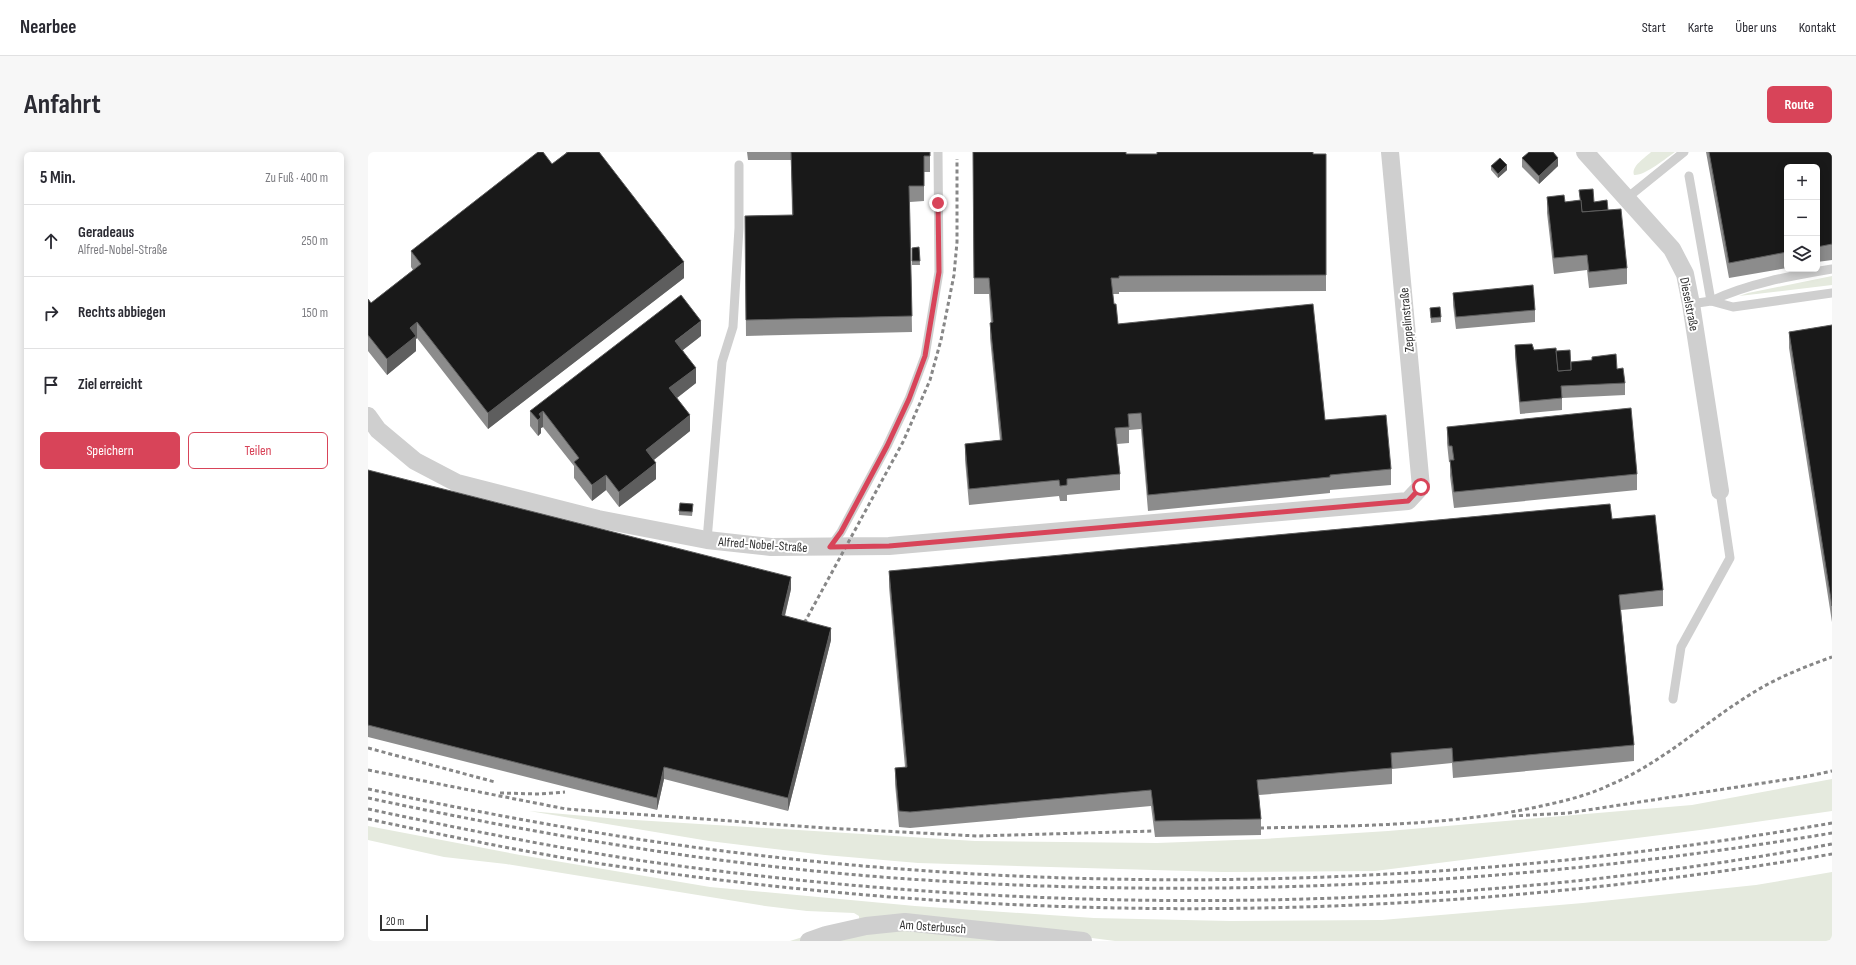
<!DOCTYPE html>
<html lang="de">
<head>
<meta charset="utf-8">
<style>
	:root { --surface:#fff; --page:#f7f7f7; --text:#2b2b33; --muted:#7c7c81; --line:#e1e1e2; --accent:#d84459 }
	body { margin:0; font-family:"Sofia Sans Condensed",sans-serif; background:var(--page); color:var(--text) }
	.controls { position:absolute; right:12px; top:12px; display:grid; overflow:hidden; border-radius:6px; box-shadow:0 2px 10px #0003 }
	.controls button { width:36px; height:36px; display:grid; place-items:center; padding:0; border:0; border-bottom:1px solid var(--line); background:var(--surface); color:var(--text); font:20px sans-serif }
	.scale { position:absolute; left:12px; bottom:10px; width:48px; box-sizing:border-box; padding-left:4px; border:2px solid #323232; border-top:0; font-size:11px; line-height:14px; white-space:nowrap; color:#323232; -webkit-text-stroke:3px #fff; paint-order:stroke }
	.stop { position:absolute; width:12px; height:12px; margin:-9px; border:3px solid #d84459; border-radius:50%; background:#fff }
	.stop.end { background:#d84459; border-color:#fff; box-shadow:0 1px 4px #0008 }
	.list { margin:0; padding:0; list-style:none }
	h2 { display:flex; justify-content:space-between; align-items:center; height:52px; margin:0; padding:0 16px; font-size:17px }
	h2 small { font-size:13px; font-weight:400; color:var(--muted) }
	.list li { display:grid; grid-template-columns:26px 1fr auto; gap:12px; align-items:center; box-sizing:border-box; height:72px; padding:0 16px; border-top:1px solid var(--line) }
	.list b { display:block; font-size:15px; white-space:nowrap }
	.list p { margin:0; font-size:13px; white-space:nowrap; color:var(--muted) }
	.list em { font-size:13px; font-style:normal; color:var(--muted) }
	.actions { display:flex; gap:8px; padding:12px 16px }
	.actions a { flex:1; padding:9px 0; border:1px solid var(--accent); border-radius:6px; text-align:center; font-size:14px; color:var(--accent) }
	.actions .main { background:var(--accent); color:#fff }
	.icon { flex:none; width:22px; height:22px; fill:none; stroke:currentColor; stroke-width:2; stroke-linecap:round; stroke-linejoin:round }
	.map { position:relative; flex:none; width:1464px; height:789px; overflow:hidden; border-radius:6px }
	header { display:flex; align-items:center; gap:24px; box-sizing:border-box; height:56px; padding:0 20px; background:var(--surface); border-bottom:1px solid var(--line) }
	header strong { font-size:19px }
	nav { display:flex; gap:22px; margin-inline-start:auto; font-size:14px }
	.intro { display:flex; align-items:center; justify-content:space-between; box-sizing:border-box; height:96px; padding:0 24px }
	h1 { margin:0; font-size:28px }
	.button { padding:10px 18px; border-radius:6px; background:var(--accent); color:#fff; font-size:14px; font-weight:700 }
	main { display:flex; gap:24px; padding:0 24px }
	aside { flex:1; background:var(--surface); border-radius:6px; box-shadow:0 2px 10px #0003 }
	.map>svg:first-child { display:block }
</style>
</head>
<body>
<header>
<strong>Nearbee</strong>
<nav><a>Start</a><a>Karte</a><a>Über uns</a><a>Kontakt</a></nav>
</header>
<div class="intro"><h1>Anfahrt</h1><a class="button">Route</a></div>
<main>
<aside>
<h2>5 Min.<small>Zu Fuß · 400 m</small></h2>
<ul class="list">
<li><svg class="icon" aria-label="ahead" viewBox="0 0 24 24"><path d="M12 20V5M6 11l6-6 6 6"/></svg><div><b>Geradeaus</b><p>Alfred-Nobel-Straße</p></div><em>250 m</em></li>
<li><svg class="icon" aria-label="right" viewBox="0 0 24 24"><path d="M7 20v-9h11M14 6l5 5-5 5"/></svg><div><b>Rechts abbiegen</b></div><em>150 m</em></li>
<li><svg class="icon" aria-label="arrive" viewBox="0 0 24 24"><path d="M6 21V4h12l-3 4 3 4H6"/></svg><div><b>Ziel erreicht</b></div></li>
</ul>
<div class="actions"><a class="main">Speichern</a><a>Teilen</a></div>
</aside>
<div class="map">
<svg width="1464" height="789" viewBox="0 0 1464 789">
	<rect width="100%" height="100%" fill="#fff"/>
	<g fill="#e5eade">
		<path d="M 1283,0 L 1307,0 C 1298,6 1277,24 1266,23 C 1263,14 1277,6 1283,0 Z"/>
		<path d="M 1464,124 L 1464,133 L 1371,144 L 1380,141 Z"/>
		<path d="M 1464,627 L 1464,659 L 1332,678 L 1007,719 L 854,720 L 550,711 L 457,703 L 341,689 L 161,659 L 251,667 L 607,689 L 789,691 L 895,687 L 1020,679 L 1324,653 Z"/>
		<path d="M 0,674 L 152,703 L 342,735 L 547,754 L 726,766 L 862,769 L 1014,768 L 1215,751 L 1388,733 L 1464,720 L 1464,789 L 747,789 L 693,782 L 688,789 L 422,789 L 491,767 L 491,764 L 486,761 L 439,759 L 397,754 L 138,712 L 76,705 L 0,688 Z"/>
	</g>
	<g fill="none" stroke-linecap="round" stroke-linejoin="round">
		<g stroke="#cfcfcf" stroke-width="9">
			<path d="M 1321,24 L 1343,149 C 1381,131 1423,124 1464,117"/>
			<path d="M 1259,46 L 1316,0"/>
			<path d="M 1323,152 L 1343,149 L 1365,155 L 1464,141"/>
			<path d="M 339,388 L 354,210 L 365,175 L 371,76 L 371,13"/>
			<path d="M 463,394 L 473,380 L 519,294 L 541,247 L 557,204 L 571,120 L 570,0"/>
			<path d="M 1305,547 L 1313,495 L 1362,406 L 1352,339"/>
		</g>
		<g stroke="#cfcfcf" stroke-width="18">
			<path d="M 1217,0 L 1304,97 L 1317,122 L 1323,152 L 1352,339"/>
			<path d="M 0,264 L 10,278 L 47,309 L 89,331 L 230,367 L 339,388 L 403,395 L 521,394 L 1040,349 L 1053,335 L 1022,0"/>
			<path d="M 441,789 L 458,783 L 498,774 L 537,770 L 715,789"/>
		</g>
		<g stroke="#878787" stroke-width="3" stroke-dasharray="4 3" stroke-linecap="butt">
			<path d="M 433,477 L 535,290 L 562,228 L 573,188 L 586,123 L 589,90 L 589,7"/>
			<path d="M 0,596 L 127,630"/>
			<path d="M 0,618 L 198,657 L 458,676 L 609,684 L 786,679"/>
			<path d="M 0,637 C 89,656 179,673 269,687 C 665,747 1071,740 1464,671"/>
			<path d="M 132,641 L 171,642 L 197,640"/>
			<path d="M 0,646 C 174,683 349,713 527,726 C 840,749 1155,733 1464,681"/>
			<path d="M 0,657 C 89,676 179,694 269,708 C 662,765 1074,764 1464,692"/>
			<path d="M 1144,664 L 1200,661 L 1441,624 L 1464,619"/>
			<path d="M 0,667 C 89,686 179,705 269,717 C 670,774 1065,770 1464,702"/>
			<path d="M 892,676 C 981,674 1071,674 1159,657 C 1188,651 1217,645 1244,632 C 1295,610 1336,571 1383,542 C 1408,526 1436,515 1464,505"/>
		</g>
	</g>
	<g fill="#8c8c8c">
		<path d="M 198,0 L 231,0 L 316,126 L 120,277 L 49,186 L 48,187 L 48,199 L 19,223 L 0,199 L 0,147 L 3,151 L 45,118 L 43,115 L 43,99 L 184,12 L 198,1 Z"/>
		<path d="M 379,0 L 562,0 L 562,20 L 556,20 L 556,49 L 542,50 L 544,180 L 378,184 L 377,64 L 424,63 L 423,8 L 380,8 Z"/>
		<path d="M 605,0 L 758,2 L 958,2 L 958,139 L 751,140 L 751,142 L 744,142 L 750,172 L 758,171 L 957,268 L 1023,317 L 1023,333 L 962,338 L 962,341 L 780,359 L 773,277 L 761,278 L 761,291 L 749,292 L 752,322 L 752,338 L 699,343 L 699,349 L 692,349 L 691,344 L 601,353 L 597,308 L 597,292 L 632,288 L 622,186 L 622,171 L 623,171 L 621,142 L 606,142 Z"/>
		<path d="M 1338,0 L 1464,0 L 1464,108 L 1449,110 L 1449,15 L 1419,15 L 1419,116 L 1361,126 Z"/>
		<path d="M 1154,6 L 1190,14 L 1171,32 L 1154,15 Z"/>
		<path d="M 1123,14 L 1139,18 L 1130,26 L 1123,18 Z"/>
		<path d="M 1211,38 L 1226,50 L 1240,58 L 1259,116 L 1259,132 L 1221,136 L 1219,118 L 1186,122 L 1179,61 L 1179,45 L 1197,50 L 1212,48 Z"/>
		<path d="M 551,95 L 552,113 L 544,113 L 544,96 Z"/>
		<path d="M 1085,141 L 1167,158 L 1167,170 L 1088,177 L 1085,153 Z"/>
		<path d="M 1062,156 L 1073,165 L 1073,170 L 1063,171 Z"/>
		<path d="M 1464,173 L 1464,470 L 1421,196 L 1421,180 Z"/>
		<path d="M 333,184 L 315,198 L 328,231 L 309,246 L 322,279 L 286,308 L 288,327 L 251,355 L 238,338 L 224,349 L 206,326 L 206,314 L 175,275 L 173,276 L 173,281 L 170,284 L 162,274 L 162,259 Z"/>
		<path d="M 1147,193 L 1166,198 L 1188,199 L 1203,210 L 1249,217 L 1257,231 L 1257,243 L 1194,246 L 1194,258 L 1152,262 L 1147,205 Z"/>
		<path d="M 1079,275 L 1269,322 L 1269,338 L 1086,356 L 1082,324 L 1082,310 L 1081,310 L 1079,291 Z"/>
		<path d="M 0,318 L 423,437 L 417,464 L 463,488 L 420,659 L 296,627 L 289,658 L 0,585 Z"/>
		<path d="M 325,356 L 324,364 L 311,363 L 311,359 Z"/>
		<path d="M 1244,367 L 1295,438 L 1295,454 L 1253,458 L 1266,593 L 1266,609 L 1085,626 L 1084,611 L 1024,617 L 1024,632 L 891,643 L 893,667 L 893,683 L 787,685 L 783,654 L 542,676 L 531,675 L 527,632 L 527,616 L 537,615 L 521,435 L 521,419 Z"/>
	</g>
	<g fill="#5e5e5e">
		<path d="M 1190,6 L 1190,14 L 1171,32 L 1171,24 Z"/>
		<path d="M 1139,13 L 1139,18 L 1130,26 L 1130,22 Z"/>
		<path d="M 316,110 L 316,126 L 120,277 L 120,261 Z"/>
		<path d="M 333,169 L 333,184 L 307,204 L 307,189 Z"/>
		<path d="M 49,170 L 49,186 L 48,187 L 48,199 L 19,223 L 19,207 L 42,176 Z"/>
		<path d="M 328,216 L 328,231 L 301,252 L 301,236 Z"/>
		<path d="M 175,259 L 175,275 L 173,276 L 173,281 L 170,284 L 170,268 L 171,262 Z"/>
		<path d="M 322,263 L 322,279 L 278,314 L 278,298 Z"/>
		<path d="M 288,311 L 288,327 L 251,355 L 251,340 Z"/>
		<path d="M 238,323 L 238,338 L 224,349 L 224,333 Z"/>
		<path d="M 423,425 L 423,437 L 414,475 L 414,463 Z"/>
		<path d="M 463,476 L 463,488 L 420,659 L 420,646 Z"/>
		<path d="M 296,615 L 296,627 L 289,658 L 289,646 Z"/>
	</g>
	<g fill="#191919" stroke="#5e5e5e">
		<path d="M 170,0 L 175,0 L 184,12 L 200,0 L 231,0 L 316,110 L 120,261 L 49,170 L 42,176 L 48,184 L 19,207 L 0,183 L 0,147 L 3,151 L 53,112 L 43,99 Z"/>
		<path d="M 423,0 L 562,0 L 562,4 L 556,4 L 556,34 L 541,34 L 544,164 L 378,168 L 377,64 L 425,63 Z"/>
		<path d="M 605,0 L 758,0 L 758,2 L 789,2 L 789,0 L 945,0 L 945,2 L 958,2 L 958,123 L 751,124 L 751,126 L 743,126 L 746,152 L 748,152 L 750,172 L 945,152 L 957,268 L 1018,263 L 1023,317 L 962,323 L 962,325 L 780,343 L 773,261 L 760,262 L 761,275 L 747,276 L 752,322 L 699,327 L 699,333 L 692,334 L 691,328 L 601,337 L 597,292 L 634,288 L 622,171 L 625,170 L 621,126 L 606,126 Z"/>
		<path d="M 1161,0 L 1185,0 L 1190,6 L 1171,24 L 1154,6 Z"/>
		<path d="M 1341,0 L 1464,0 L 1464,92 L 1449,95 L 1449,15 L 1419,15 L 1419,100 L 1361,111 Z"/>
		<path d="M 1132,6 L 1139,13 L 1130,22 L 1123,14 Z"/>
		<path d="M 1225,37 L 1226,50 L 1239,48 L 1240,58 L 1214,60 L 1211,38 Z"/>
		<path d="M 1196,43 L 1197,50 L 1213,48 L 1214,60 L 1253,57 L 1259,116 L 1221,120 L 1219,103 L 1186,106 L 1179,45 Z"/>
		<path d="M 551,95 L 552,109 L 544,109 L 544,96 Z"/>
		<path d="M 1165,133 L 1167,158 L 1088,165 L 1085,141 Z"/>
		<path d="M 313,143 L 333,169 L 307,189 L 328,216 L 301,236 L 322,263 L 278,298 L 288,311 L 251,340 L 238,323 L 224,333 L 206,310 L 211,306 L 175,259 L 171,262 L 173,265 L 170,268 L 162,259 Z"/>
		<path d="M 1072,155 L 1073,165 L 1063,166 L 1062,156 Z"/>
		<path d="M 1464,173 L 1464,454 L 1421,180 Z"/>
		<path d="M 1164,192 L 1166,198 L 1188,196 L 1190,219 L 1203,218 L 1203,210 L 1224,208 L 1224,205 L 1248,202 L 1249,217 L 1255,216 L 1257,231 L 1193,234 L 1194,246 L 1152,250 L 1147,193 Z"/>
		<path d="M 1202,198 L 1203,218 L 1190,219 L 1188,199 Z"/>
		<path d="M 1263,256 L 1269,322 L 1086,340 L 1082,308 L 1086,308 L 1084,294 L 1081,294 L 1079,275 Z"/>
		<path d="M 0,318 L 423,425 L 414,463 L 463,476 L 420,646 L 296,615 L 289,646 L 0,573 Z"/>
		<path d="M 312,351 L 325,352 L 324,360 L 311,359 Z"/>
		<path d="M 1242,352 L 1244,367 L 1287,363 L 1295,438 L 1251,443 L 1266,593 L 1085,610 L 1084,596 L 1023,601 L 1024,616 L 889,628 L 893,667 L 787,669 L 783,638 L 542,660 L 531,659 L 527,616 L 539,615 L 521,419 Z"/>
	</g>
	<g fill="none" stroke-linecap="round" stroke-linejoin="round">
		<path stroke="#d84459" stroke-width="5" d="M 570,51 L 571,120 L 557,204 L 541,247 L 519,294 L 473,380 L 462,395 L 521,394 L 1040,349 L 1053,335"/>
	</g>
	<g text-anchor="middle" stroke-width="4" stroke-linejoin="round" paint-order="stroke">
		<g font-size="13" fill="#323232" stroke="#fff">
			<text transform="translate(1322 152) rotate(79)" y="5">Dieselstraße</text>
			<text transform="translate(1038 168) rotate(-95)" y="5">Zeppelinstraße</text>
			<text transform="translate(395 392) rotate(4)" y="5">Alfred-Nobel-Straße</text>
			<text transform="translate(565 774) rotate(4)" y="5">Am Osterbusch</text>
		</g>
	</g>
</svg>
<div class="controls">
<button>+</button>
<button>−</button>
<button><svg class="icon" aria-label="layers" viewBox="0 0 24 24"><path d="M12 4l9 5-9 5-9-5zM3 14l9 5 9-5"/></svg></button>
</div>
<div class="scale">20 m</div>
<div class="stop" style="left:1053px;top:335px"></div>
<div class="stop end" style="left:570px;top:51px"></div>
</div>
</main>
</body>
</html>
